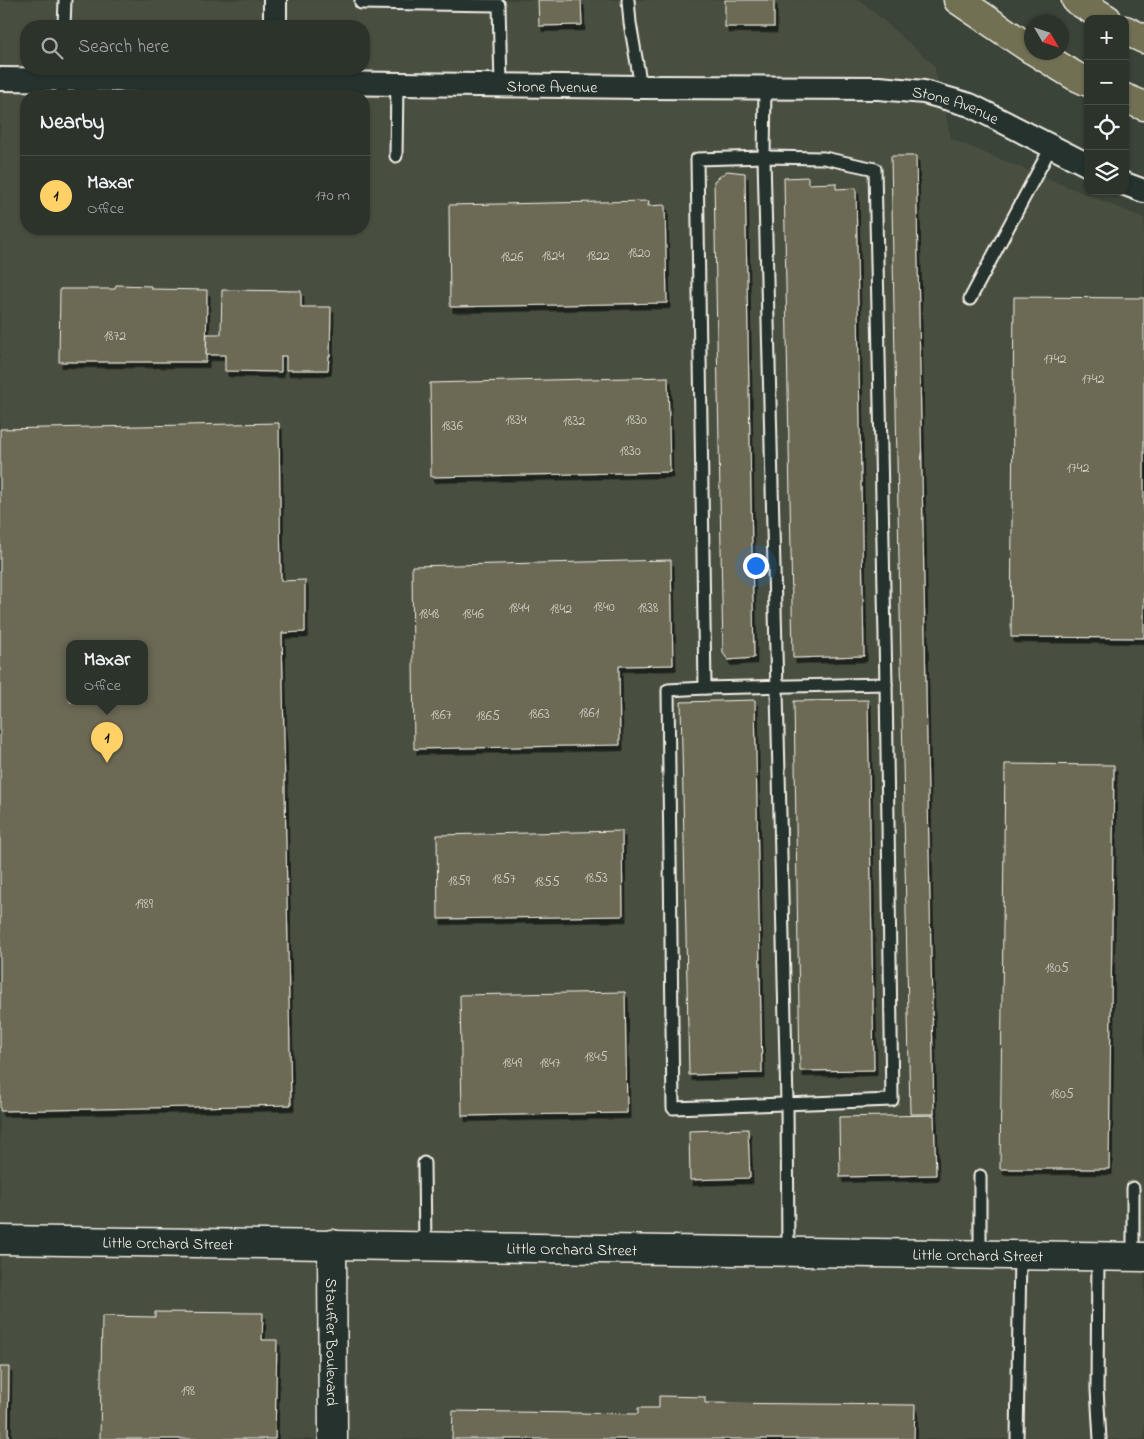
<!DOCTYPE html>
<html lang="en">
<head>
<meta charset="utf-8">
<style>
	:root { --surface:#2c332b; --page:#343b33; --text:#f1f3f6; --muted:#a6aaa9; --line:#484e47; --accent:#ffd166 }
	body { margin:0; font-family:"Indie Flower",sans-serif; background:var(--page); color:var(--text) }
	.controls { position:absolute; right:15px; top:15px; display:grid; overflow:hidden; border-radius:10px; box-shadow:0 1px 4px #0004 }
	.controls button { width:45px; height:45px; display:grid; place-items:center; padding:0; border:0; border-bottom:1px solid var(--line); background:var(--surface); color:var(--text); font:25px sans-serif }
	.compass { position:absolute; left:1024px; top:15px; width:45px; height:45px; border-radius:50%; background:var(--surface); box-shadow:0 1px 4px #0004; rotate:129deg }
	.you { position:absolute; left:755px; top:565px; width:18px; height:18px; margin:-12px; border:4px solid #fff; border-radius:50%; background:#1a73e8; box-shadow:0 0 0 8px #1a73e833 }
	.badge { display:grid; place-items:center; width:32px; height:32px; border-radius:50%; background:var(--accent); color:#111; font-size:16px; font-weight:700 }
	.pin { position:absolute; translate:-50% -41px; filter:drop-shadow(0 1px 2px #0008) }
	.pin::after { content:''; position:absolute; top:26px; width:18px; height:15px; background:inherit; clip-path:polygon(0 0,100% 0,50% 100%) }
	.popup { position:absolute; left:66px; top:640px; width:82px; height:65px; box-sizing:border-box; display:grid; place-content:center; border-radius:10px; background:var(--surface); filter:drop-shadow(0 1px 4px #0005); font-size:16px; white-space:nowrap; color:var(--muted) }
	.popup b { font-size:19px; color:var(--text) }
	.popup::after { content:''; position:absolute; left:50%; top:100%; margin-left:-10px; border:10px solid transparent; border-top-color:var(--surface) }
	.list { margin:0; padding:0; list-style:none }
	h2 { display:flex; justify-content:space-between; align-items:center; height:65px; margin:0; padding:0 20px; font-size:21px }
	h2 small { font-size:16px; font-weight:400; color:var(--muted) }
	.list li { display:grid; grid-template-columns:32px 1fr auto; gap:15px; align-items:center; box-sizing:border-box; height:80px; padding:0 20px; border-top:1px solid var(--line) }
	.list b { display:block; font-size:19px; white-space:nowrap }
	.list p { margin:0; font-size:16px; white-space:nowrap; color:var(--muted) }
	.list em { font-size:16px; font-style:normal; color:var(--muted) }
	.icon { flex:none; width:28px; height:28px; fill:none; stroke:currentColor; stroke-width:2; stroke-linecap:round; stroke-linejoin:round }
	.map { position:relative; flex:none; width:1144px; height:1439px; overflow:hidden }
	.search { position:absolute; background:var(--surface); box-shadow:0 1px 4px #0004; left:20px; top:20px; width:350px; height:55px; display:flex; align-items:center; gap:12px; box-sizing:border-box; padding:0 18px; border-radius:20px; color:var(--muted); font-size:19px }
	.panel { position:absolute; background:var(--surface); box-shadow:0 1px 4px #0004; left:20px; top:90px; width:350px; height:145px; border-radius:20px }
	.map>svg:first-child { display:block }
</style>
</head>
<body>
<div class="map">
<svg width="1144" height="1439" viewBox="0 0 1144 1439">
	<defs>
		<filter id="shadow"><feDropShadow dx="3" dy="5.5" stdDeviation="0" flood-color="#0009"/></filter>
	</defs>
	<rect width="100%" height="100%" fill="#3b4439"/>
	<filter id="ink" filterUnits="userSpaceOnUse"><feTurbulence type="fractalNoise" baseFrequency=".02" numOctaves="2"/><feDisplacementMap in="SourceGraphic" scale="10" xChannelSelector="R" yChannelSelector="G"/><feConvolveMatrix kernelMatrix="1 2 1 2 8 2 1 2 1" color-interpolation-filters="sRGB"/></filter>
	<g filter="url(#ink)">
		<path fill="#4a4f41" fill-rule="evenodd" d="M 0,0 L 860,0 L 934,65 L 951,139 L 1144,218 L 1144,1439 L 0,1439 ZM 26,26 L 364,26 L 364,69 L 26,69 ZM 26,96 L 364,96 L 364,229 L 26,229 ZM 70,644 L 144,644 L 144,702 L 70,702 Z"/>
		<g fill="#6c6a55" stroke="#f4f1e8" fill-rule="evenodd" filter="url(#shadow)">
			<path d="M 538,0 L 581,0 L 582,25 L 539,26 Z"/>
			<rect x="725" y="0" width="49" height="27"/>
			<path d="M 891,156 L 916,156 L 934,1114 L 910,1114 Z"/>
			<path d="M 727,171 L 745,173 L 754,658 L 728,660 L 723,653 L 714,181 Z"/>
			<path d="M 808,177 L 808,184 L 836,183 L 836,189 L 856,188 L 864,656 L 793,658 L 784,178 Z"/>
			<path d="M 649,201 L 648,206 L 665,205 L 667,303 L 450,307 L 449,205 Z"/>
			<path d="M 116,285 L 151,286 L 151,289 L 207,290 L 206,362 L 59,362 L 60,289 L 115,289 Z"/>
			<path d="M 222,290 L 301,291 L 301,307 L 331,307 L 330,356 L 329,356 L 328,370 L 286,370 L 286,356 L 281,356 L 281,372 L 225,371 L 225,355 L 206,355 L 207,334 L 221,334 Z"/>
			<path d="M 1014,297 L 1144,298 L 1144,638 L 1011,637 Z"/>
			<path d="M 668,377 L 670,472 L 431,477 L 430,383 Z"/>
			<path d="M 279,423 L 281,581 L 305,580 L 305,632 L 282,633 L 291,1105 L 0,1111 L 0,429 ZM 70,644 L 144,644 L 144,702 L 70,702 Z"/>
			<path d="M 671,560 L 673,665 L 619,666 L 620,745 L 414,749 L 412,566 Z"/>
			<path d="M 755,700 L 762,1073 L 689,1075 L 681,702 Z"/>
			<path d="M 868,700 L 874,1070 L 800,1071 L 794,701 Z"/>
			<path d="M 1005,764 L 1114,765 L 1109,1169 L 1000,1169 Z"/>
			<path d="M 622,831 L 623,916 L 438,919 L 437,835 Z"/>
			<path d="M 625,992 L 627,1113 L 462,1116 L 460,995 Z"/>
			<path d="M 934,1115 L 936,1175 L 840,1177 L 839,1117 Z"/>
			<path d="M 748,1129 L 750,1178 L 690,1180 L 689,1131 Z"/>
			<path d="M 155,1312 L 263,1313 L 262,1340 L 277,1340 L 275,1439 L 100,1439 L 102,1316 L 155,1317 Z"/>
			<path d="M 0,1367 L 9,1367 L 8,1439 L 0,1439 Z"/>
			<path d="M 659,1396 L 705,1397 L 705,1403 L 915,1405 L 914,1439 L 452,1439 L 453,1411 L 638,1414 L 638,1408 L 659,1408 Z"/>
		</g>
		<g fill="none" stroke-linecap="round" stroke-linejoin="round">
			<g stroke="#f4f1e8" stroke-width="15">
				<g id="service">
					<path d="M 361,0 L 361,3 L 499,5 L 501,84"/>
					<path d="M 628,0 L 630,23 L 641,87"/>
					<path d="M 64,26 L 65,0"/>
					<path d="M 765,87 L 764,157 L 787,1103 L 788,1251"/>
					<path d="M 62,96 L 62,76"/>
					<path d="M 396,156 L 397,83"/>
					<path d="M 764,157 L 824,158 L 875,169 L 886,684 L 705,688 L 697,159 Z"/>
					<path d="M 970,299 L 1051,147"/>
					<path d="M 705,688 L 668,690 L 673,1108 L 892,1100 L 886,684"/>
					<path d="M 424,1163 L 425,1246"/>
					<path d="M 980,1176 L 980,1254"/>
					<path d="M 1098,1257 L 1097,1389 L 1100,1439"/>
					<path d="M 1133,1257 L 1133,1188"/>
					<path d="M 1017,1439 L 1020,1255"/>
				</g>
			</g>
			<g stroke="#f4f1e8" stroke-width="26">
				<g id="minor">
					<path d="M 275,0 L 275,26"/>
					<path id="s1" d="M 0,79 L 641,87 L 879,88 L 924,92 L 970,105 L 1088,165"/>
					<path d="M 1125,184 L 1144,191"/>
				</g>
			</g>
			<g stroke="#f4f1e8" stroke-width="31">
				<g id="tertiary">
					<path id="s2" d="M 0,1240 L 1144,1257"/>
					<path id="s3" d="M 332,1244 L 333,1439"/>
				</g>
			</g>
			<g stroke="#f4f1e8" stroke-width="31">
				<g id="primary">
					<path d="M 958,0 L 1032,50"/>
					<path d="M 1076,0 L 1107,19"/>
					<path d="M 1125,30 L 1144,39"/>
					<path d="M 1036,52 L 1075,76 L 1088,82"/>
					<path d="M 1125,98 L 1144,106"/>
				</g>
			</g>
			<use href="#service" stroke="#26332d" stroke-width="11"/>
			<use href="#minor" stroke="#26332d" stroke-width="22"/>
			<use href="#tertiary" stroke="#26332d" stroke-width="28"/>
			<use href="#primary" stroke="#716f52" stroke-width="28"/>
		</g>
	</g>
	<g text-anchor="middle" stroke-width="4" stroke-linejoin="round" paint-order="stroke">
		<g font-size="14" fill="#d2cfc3">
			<text x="639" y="257">1820</text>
			<text x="553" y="260">1824</text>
			<text x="598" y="260">1822</text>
			<text x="512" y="261">1826</text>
			<text x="115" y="340">1872</text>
			<text x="1055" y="363">1742</text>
			<text x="1093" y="383">1742</text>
			<text x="516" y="424">1834</text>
			<text x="636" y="424">1830</text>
			<text x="574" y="425">1832</text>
			<text x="452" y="430">1836</text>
			<text x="630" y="455">1830</text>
			<text x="1078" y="472">1742</text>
			<text x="604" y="611">1840</text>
			<text x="519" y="612">1844</text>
			<text x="648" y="612">1838</text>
			<text x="561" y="613">1842</text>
			<text x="429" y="618">1848</text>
			<text x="473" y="618">1846</text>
			<text x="589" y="717">1861</text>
			<text x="539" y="718">1863</text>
			<text x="441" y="719">1867</text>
			<text x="488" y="720">1865</text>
			<text x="596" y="882">1853</text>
			<text x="504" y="883">1857</text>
			<text x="459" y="885">1859</text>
			<text x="547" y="886">1855</text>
			<text x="144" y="908">1989</text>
			<text x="1057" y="972">1805</text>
			<text x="596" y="1061">1845</text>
			<text x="512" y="1067">1849</text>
			<text x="550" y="1067">1847</text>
			<text x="1062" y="1098">1805</text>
			<text x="188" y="1395">198</text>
		</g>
		<g font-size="16" fill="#f4f1e8" stroke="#26332d">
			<text dy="6" stroke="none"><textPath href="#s1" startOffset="552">Stone Avenue</textPath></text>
			<text dy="6" stroke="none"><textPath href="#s1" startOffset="958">Stone Avenue</textPath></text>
			<text dy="6" stroke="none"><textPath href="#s2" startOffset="168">Little Orchard Street</textPath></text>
			<text dy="6" stroke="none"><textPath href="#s2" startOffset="572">Little Orchard Street</textPath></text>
			<text dy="6" stroke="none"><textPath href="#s2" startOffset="978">Little Orchard Street</textPath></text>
			<text dy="6" stroke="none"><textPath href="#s3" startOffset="98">Stauffer Boulevard</textPath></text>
		</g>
	</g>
</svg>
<div class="controls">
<button>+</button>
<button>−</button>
<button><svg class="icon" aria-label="locate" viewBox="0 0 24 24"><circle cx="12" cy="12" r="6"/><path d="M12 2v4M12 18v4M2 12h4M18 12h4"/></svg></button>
<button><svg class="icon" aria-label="layers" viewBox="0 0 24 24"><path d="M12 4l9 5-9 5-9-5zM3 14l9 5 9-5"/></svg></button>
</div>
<svg class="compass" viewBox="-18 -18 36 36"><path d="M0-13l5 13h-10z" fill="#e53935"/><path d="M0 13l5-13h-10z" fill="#a6aaa9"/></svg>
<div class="you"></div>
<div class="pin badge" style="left:107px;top:763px">1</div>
<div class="popup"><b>Maxar</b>Office</div>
<div class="search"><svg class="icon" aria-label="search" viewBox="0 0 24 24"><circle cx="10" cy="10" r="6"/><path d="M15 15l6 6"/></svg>Search here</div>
<section class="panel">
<h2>Nearby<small></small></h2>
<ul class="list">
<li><span class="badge">1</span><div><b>Maxar</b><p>Office</p></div><em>170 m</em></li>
</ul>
</section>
</div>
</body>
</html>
